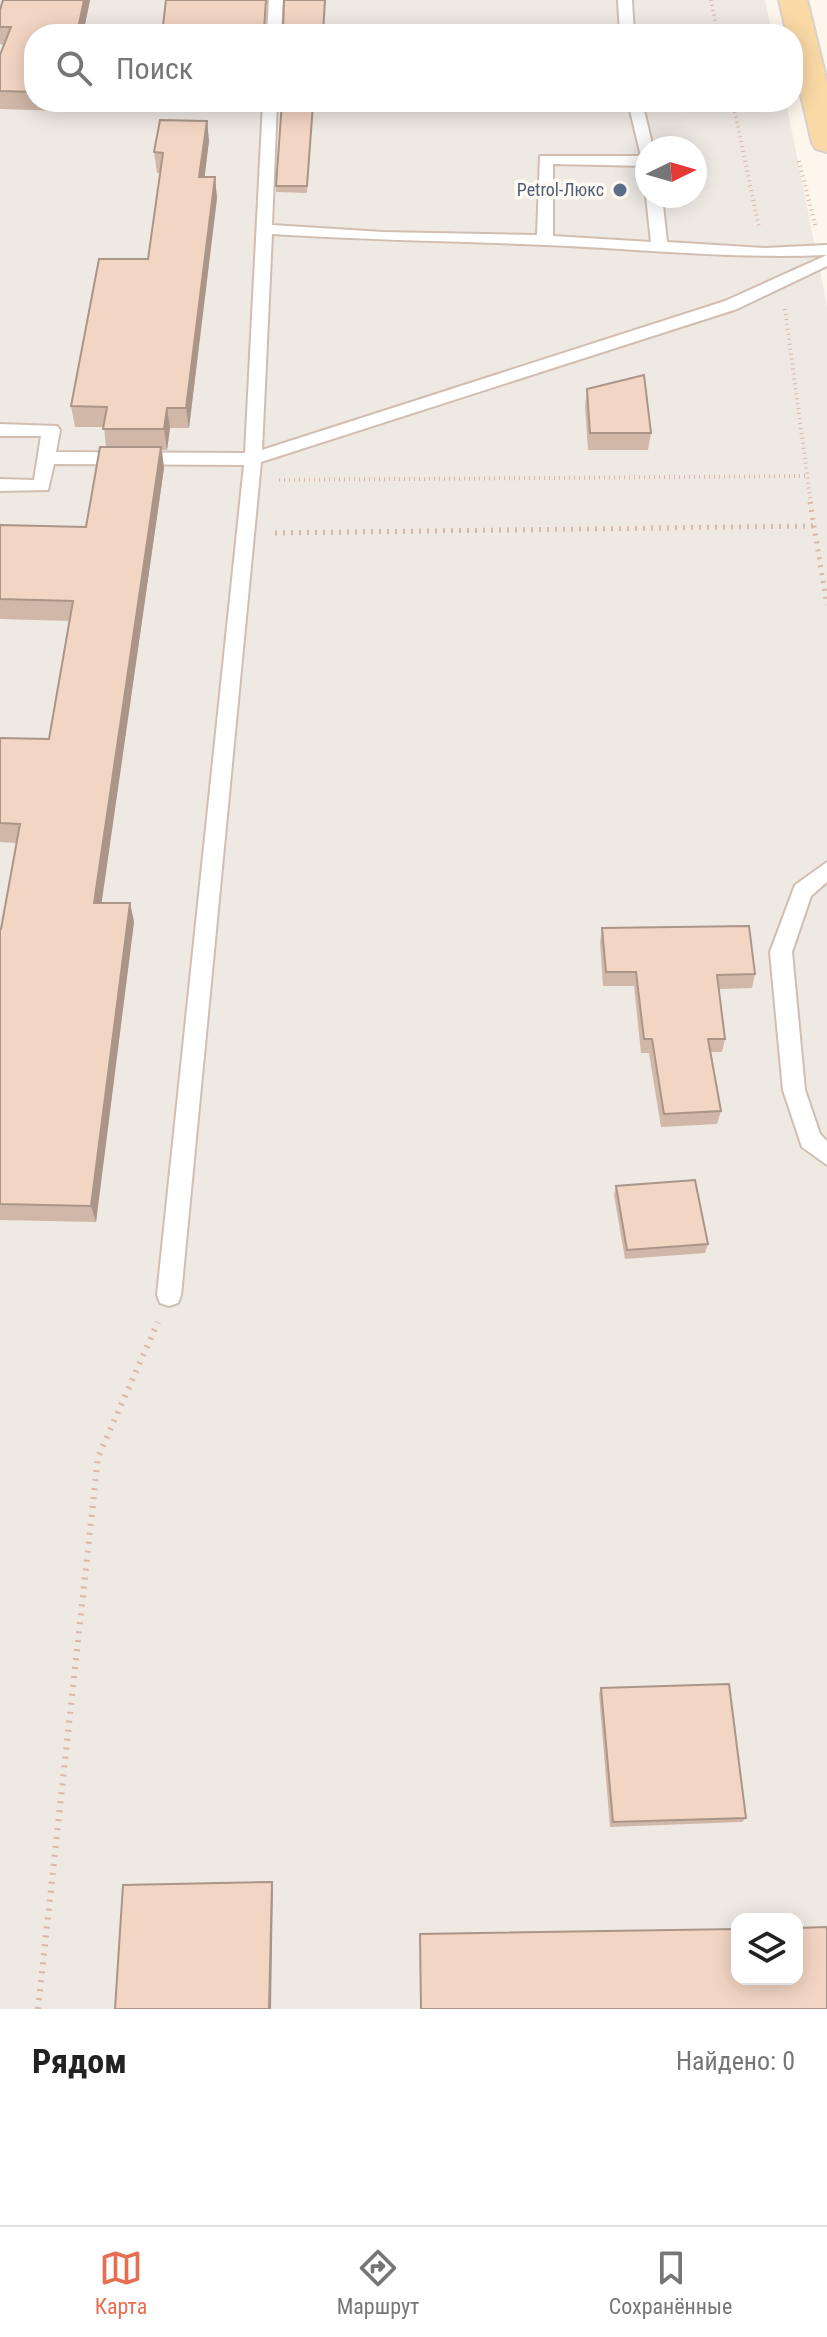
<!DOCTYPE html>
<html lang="ru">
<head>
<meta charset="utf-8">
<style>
	:root { --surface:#fff; --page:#f6f6f6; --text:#222; --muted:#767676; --line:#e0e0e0; --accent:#e76f51 }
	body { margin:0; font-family:"Roboto Condensed",sans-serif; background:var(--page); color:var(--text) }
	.controls { position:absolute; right:24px; bottom:24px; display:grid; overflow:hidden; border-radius:16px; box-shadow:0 4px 20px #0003 }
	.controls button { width:72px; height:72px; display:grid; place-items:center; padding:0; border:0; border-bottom:2px solid var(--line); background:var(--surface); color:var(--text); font:40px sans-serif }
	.compass { position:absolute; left:635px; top:136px; width:72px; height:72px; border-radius:50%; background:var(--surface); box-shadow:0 4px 20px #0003; rotate:85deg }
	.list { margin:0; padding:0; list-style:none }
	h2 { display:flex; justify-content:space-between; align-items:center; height:104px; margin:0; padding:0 32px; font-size:34px }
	h2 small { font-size:26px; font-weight:400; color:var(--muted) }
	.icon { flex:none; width:44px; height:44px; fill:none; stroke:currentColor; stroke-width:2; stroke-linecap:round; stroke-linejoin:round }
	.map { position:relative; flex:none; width:827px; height:2009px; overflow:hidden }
	.search { position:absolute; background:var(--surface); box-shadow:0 4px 20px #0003; left:24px; right:24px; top:24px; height:88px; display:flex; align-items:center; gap:20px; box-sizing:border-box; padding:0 28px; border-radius:32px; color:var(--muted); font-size:30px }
	.sheet { height:216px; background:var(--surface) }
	nav { display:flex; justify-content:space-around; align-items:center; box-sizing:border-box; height:112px; border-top:2px solid var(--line); background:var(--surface); font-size:22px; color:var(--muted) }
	nav a { display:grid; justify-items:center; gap:4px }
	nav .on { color:var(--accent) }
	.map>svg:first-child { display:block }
</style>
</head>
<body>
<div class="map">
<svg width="827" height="2009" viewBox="0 0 827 2009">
	<rect width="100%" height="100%" fill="#fdf6ec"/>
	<path fill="#efe9e4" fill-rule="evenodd" d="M 0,0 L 765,0 L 772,34 L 34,34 L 34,102 L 786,102 L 827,306 L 827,2009 L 0,2009 ZM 647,148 L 695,148 L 695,196 L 647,196 ZM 737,1919 L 797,1919 L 797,1979 L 737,1979 Z"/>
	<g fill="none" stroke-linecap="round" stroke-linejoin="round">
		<g stroke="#d1beb0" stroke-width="4">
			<g id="lane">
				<path d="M 269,0 L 283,0 L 281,34 L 267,34 Z"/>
				<path d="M 618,0 L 632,0 L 634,34 L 620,34 Z"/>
				<path d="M 263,102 L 277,102 L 272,225 L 383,232 L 537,235 L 540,156 L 641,156 L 628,102 L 642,102 L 653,148 L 647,148 L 647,166 L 553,164 L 553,236 L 651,242 L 646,196 L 662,196 L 667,242 L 765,248 L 827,245 L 827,255 C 733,259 640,249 546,245 C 455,241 363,240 272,234 L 262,450 L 725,301 L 827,255 L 827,266 L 737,309 L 261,462 L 181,1295 L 178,1303 L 169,1306 L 160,1303 L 157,1295 L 244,465 L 54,464 L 48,490 L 0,491 L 0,479 L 34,480 L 41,436 L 0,436 L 0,424 L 57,426 L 60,430 L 56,452 L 245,453 Z"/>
				<path d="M 827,862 L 827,882 L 811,896 L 792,952 L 805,1090 L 820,1134 L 827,1141 L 827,1165 L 802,1147 L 783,1090 L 770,952 L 795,885 Z"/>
			</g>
		</g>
		<g stroke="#dad1cd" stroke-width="4">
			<path id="primary" d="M 779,0 L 807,0 L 827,82 L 827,152 L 816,149 L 812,143 L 793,60 L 793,34 L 787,34 Z"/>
		</g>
		<g stroke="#d9b8a5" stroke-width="4" stroke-dasharray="1 4" stroke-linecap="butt">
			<path d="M 711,0 L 718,34"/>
			<path d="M 733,102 L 759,228"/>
			<path d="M 799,161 L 815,225"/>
			<path d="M 785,309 L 811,504"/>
			<path d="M 279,480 L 806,476"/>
		</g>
		<g stroke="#d9b8a5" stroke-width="5" stroke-dasharray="2 6" stroke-linecap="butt">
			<path d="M 810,502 L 827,605"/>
			<path d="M 275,533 L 814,526"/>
		</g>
		<path stroke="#d9b8a5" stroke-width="6" stroke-dasharray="2 7" stroke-linecap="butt" d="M 38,2009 L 98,1457 L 158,1322"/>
		<use href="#lane" fill="#fff" fill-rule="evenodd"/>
		<use href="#primary" fill="#fbd9a5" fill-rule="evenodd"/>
	</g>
	<g fill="#d1b7a8">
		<path d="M 90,0 L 83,34 L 34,34 L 34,102 L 66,102 L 62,111 L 0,109 L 0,55 L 4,45 L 0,44 L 0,10 Z"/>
		<path d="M 282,102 L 321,102 L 321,111 L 313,111 L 307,193 L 276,192 Z"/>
		<path d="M 207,121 L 209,141 L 204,177 L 215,177 L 217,198 L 189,428 L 170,428 L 167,450 L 162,450 L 164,468 L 101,903 L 130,903 L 134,922 L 96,1222 L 0,1220 L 0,929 L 1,929 L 17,843 L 0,842 L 0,738 L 49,739 L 70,621 L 0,619 L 0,525 L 86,527 L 106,447 L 104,427 L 75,427 L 71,406 L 148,259 L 160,173 L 157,173 L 154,152 Z"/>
		<path d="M 587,389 L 651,433 L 648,450 L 588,450 L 585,406 Z"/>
		<path d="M 602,928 L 755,974 L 752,988 L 719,989 L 725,1039 L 722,1052 L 711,1052 L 721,1111 L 717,1124 L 661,1127 L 649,1053 L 641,1053 L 634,986 L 603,986 L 600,942 Z"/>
		<path d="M 616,1186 L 708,1244 L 705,1253 L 625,1259 L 614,1195 Z"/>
		<path d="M 601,1688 L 746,1818 L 742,1822 L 610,1827 L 599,1694 Z"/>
	</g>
	<g fill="#aa9588">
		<path d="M 84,0 L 90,0 L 83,34 L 77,34 Z"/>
		<path d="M 61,102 L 66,102 L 62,111 Z"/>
		<path d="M 207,121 L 209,141 L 202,198 L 199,177 Z"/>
		<path d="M 215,177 L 217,198 L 189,428 L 186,408 Z"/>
		<path d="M 167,408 L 170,428 L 167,450 L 164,429 Z"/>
		<path d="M 161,447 L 164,468 L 99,921 L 94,903 Z"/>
		<path d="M 130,903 L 134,922 L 96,1222 L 91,1206 Z"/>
		<path d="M 272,1882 L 273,1885 L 271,2009 L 269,2009 Z"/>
	</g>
	<g fill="#f3d5c3" stroke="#aa9588" stroke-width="2">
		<path d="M 3,0 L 84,0 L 77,34 L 34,34 L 34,92 L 0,91 L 0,55 L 11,27 L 0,27 L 0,10 Z"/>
		<path d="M 166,0 L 266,0 L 264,30 L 283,30 L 284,0 L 325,0 L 323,34 L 162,34 Z"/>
		<path d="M 282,102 L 320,102 L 320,104 L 313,104 L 307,186 L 276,186 Z"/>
		<path d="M 160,120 L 207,121 L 199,177 L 215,177 L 186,408 L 167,408 L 164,429 L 103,429 L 107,407 L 71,406 L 99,259 L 148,259 L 163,153 L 154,152 Z"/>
		<path d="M 644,375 L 651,433 L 590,433 L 587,389 Z"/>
		<path d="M 100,447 L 161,447 L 94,903 L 130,903 L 91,1206 L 0,1204 L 0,929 L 1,929 L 20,824 L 0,823 L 0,738 L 49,739 L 73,601 L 0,599 L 0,525 L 86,527 Z"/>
		<path d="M 749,926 L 755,974 L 717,975 L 725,1039 L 708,1039 L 721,1111 L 664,1114 L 652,1039 L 644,1039 L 636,972 L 606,972 L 602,928 Z"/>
		<path d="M 695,1180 L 708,1244 L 627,1250 L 616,1186 Z"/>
		<path d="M 729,1684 L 746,1818 L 613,1822 L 601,1688 Z"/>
		<path d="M 272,1882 L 269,2009 L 115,2009 L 123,1885 Z"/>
		<path d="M 827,1927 L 827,2009 L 421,2009 L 420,1934 L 737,1929 L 737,1979 L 797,1979 L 797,1928 Z"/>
	</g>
	<circle fill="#5c6f8a" stroke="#fffaf3" stroke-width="3" cx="620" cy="190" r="8"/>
	<g text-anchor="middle" stroke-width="7" stroke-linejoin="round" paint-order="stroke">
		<g font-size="18" fill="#4e5e75" stroke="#fffaf3" text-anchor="end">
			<text x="604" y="196">Petrol-Люкс</text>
		</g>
	</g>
</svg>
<div class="controls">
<button><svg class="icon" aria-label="layers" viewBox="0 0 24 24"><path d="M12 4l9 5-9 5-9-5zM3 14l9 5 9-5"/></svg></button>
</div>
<svg class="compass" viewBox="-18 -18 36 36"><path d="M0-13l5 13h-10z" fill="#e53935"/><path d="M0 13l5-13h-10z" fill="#767676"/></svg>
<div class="search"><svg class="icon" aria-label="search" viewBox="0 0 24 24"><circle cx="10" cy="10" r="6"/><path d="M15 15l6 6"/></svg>Поиск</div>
</div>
<section class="sheet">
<h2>Рядом<small>Найдено: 0</small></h2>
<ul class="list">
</ul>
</section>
<nav>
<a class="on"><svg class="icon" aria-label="map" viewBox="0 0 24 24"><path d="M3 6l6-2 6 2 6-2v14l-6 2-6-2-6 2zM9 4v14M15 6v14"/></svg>Карта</a>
<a><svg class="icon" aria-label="directions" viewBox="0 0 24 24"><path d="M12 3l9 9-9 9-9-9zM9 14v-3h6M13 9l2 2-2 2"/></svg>Маршрут</a>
<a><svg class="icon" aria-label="saved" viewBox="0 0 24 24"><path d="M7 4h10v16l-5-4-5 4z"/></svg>Сохранённые</a>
</nav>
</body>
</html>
